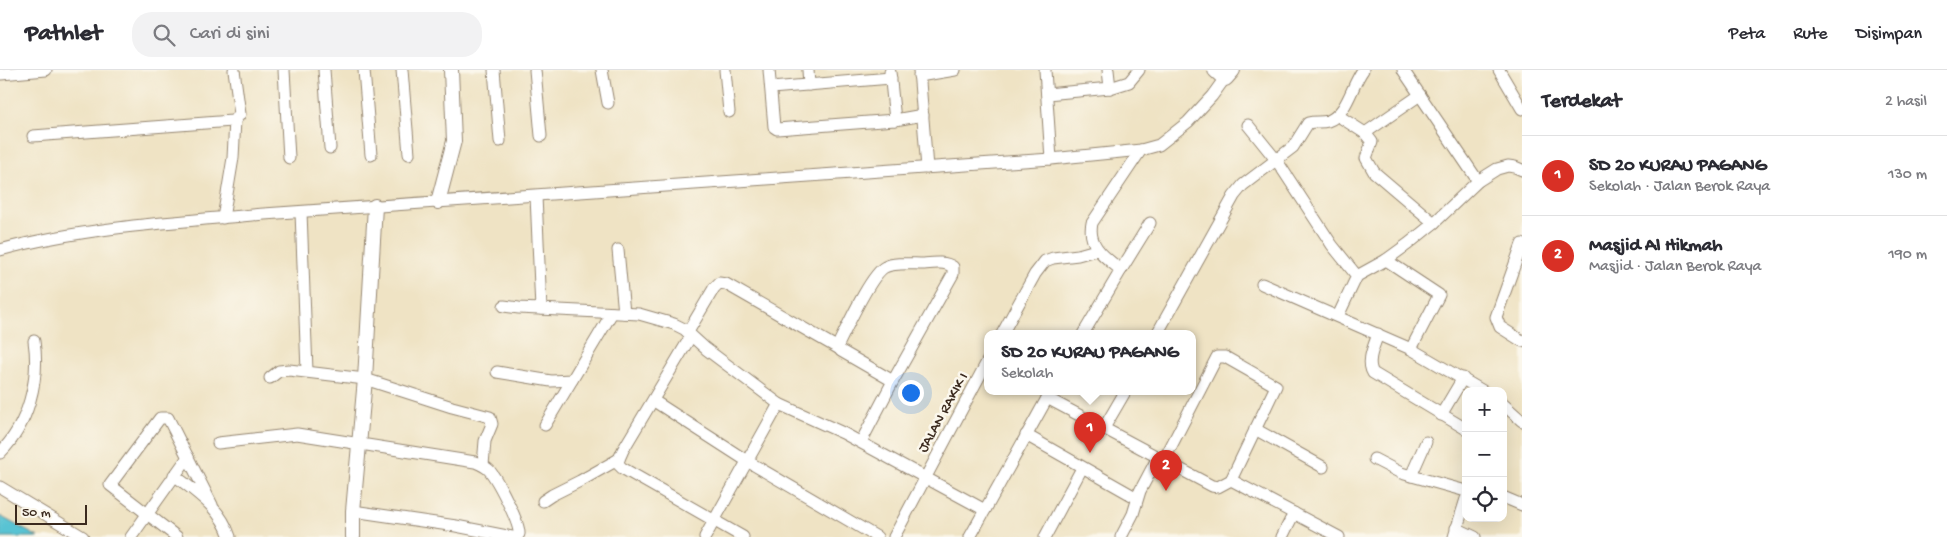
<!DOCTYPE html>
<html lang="id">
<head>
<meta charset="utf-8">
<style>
	:root { --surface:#fff; --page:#f2f2f3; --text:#2b2b33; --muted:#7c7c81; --line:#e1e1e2; --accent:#d93025 }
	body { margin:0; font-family:"Gochi Hand",sans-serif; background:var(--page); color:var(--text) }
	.controls { position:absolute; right:15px; bottom:15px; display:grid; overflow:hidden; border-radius:10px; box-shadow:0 5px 20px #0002 }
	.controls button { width:45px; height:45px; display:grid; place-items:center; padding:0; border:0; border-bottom:1px solid var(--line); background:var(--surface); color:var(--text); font:25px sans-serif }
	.scale { position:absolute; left:15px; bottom:12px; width:72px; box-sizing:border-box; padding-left:5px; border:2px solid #3b2a1e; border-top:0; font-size:14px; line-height:18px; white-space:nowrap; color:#3b2a1e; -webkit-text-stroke:4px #fbf7ec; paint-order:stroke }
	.you { position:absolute; left:910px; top:322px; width:18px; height:18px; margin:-12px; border:4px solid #fff; border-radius:50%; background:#1a73e8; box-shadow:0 0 0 8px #1a73e833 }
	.badge { display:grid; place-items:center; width:32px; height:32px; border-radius:50%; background:var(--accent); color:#fff; font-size:16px; font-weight:700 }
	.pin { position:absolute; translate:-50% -41px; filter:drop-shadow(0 1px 2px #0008) }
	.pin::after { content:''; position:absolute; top:26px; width:18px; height:15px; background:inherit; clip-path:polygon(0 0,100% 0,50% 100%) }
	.popup { position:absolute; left:984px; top:260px; width:212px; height:65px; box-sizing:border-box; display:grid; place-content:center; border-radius:10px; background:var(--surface); filter:drop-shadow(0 1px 4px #0005); font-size:16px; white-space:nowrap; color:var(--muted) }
	.popup b { font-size:19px; color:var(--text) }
	.popup::after { content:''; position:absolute; left:50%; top:100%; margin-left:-10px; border:10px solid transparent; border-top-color:var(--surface) }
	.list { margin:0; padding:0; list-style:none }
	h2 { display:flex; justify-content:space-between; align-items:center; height:65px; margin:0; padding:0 20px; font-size:21px }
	h2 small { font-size:16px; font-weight:400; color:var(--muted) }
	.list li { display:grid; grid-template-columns:32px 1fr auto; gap:15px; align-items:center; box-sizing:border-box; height:80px; padding:0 20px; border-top:1px solid var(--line) }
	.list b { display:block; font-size:19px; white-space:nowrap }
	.list p { margin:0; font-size:16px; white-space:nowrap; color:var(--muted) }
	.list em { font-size:16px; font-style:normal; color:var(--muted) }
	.icon { flex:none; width:28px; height:28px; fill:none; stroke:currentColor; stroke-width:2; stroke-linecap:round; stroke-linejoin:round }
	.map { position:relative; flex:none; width:1522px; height:467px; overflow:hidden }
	header { display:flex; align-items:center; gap:30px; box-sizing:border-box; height:70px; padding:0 25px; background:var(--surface); border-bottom:1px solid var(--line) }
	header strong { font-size:24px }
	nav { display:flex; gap:28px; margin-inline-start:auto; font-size:18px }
	.search { width:350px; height:45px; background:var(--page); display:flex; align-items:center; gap:12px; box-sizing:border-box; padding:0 18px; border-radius:20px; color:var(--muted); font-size:19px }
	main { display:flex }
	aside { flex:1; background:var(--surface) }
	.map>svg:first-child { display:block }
</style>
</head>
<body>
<header>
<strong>Pathlet</strong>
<div class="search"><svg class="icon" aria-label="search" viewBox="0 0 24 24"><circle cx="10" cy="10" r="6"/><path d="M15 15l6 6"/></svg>Cari di sini</div>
<nav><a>Peta</a><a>Rute</a><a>Disimpan</a></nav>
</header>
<main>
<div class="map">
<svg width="1522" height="467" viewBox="0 0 1522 467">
	<rect width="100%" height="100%" fill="#fbf7ec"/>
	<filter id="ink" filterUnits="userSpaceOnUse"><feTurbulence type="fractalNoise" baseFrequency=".02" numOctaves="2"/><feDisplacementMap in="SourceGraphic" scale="10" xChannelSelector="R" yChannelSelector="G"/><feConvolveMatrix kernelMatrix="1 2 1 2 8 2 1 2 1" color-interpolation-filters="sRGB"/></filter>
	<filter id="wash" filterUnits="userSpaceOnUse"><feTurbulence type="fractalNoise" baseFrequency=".0096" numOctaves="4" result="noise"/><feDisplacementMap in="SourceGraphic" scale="20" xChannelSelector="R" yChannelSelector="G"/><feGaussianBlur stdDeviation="1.12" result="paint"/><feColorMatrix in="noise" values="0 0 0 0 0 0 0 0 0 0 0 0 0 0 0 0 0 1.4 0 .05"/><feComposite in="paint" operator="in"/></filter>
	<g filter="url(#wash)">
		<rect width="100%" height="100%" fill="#efe3c4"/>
		<path fill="#58c3d3" stroke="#4a7678" d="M 0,446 L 38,467 L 0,467 Z"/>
	</g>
	<g filter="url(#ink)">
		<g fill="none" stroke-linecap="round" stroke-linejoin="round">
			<g stroke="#958671" stroke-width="13">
				<g id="minor">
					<path d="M 284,0 L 289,88"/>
					<path d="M 324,0 L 330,78"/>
					<path d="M 364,0 L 371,85"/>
					<path d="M 402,0 L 409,84"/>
					<path d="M 494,0 L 500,71"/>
					<path d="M 535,0 L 541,66"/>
					<path d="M 602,0 L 608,33"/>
					<path d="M 725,0 L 729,42"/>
					<path d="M 769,0 L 774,57 L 777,59 L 895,50 L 923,45"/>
					<path d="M 808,0 L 809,15"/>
					<path d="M 919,0 L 927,98"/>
					<path d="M 1045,0 L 1051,89"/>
					<path d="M 1403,0 L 1478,111"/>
					<path d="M 1499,0 L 1522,39"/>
					<path d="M 890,2 L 895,50"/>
					<path d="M 1,4 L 46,0"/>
					<path d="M 919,6 L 955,0"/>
					<path d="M 771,18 L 891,8"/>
					<path d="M 1110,18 L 1129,12 L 1139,0"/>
					<path d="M 1047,24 L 1110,18 L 1108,0"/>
					<path d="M 1420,25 L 1365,63 L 1372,72 L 1366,88 L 1374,102 L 1434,153"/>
					<path d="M 1337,45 L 1365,63"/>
					<path d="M 1248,55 L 1277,91 L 1332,175 L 1357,206"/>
					<path d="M 33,66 L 232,51 L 237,48 L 240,44 L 234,0"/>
					<path d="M 536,126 L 541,239"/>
					<path d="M 301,142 L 307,301"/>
					<path d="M 223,148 L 233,88 L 235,50"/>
					<path d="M 1522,174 L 1496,247 L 1500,257 L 1522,271"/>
					<path d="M 0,180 C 86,157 175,152 264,144 L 1051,89 L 1141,80 L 1159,75 L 1188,52 L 1212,26 L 1225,8"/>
					<path d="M 618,180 L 624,243"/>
					<path d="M 1386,190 L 1439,225 L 1411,279"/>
					<path d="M 1121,200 L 1150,153"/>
					<path d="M 1262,214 L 1411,279 L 1483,321"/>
					<path d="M 504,236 L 519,238 L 639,244 L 674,254 L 684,259 L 706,279 L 779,334"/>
					<path d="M 1338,246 L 1357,206 L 1386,190 L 1408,174 L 1434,153 L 1478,111 L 1497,99 L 1508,96 L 1515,97 L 1522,100"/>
					<path d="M 688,262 L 714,218 L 719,213 L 726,214 L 838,278"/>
					<path d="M 1002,264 L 1035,204 L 1045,191 L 1053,188 L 1078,185 L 1096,180"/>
					<path d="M 1083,264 L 1121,200 C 1105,187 1087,176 1092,153 L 1141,80"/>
					<path d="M 1157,264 L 1234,126 L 1243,115 L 1293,77 L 1308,53 C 1315,51 1321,53 1328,51 C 1348,43 1351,16 1363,0"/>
					<path d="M 1378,264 C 1374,276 1366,292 1373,303 L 1466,359"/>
					<path d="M 691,266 L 623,380 L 619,389 L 618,394 L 622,398 L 743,467"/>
					<path d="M 497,302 L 551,311 L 572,310 L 612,243"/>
					<path d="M 270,308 L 279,301 L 289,300 L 365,309 L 452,337 L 490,347 L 492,354 L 485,371 L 483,395"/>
					<path d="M 1047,328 L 1212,416 L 1218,417 L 1231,410 L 1276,316 L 1225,287 L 1217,287 L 1164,390"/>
					<path d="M 654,331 L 747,391 L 877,467"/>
					<path d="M 1503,334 L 1522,351"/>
					<path d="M 1441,345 L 1463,308"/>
					<path d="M 545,355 L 572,310"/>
					<path d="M 1104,358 L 1125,322"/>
					<path d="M 1255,359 L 1323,397"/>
					<path d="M 1026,365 L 1137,428"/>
					<path d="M 861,372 L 893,311 L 953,204 L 953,197 C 945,191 933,193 923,194 C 912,194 894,192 885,197 C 871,204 847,257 839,273 L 838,277 L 841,281 L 893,311"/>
					<path d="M 218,373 L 297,364 L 475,392 C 480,394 485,396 489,400 C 497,409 520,453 519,464 L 516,467"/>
					<path d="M 0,383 C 28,355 40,310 34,271"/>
					<path d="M 1374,389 L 1401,403 L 1466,421"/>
					<path d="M 174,405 C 197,423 221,438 230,467"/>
					<path d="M 1411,406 L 1426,372"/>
					<path d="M 1231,410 L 1339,467"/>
					<path d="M 0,417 L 83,467"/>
					<path d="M 1503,427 L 1522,435"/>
					<path d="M 543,431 L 552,425 L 580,411 L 619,389"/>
					<path d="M 353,441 L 456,456 L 512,467"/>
					<path d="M 1456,458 L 1475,467"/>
					<path d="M 131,467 L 188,387"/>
					<path d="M 177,467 L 110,415 L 160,348 L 168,348 L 212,435"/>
					<path d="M 705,467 L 779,334 L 843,363 L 985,440"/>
					<path d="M 894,467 L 988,290"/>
					<path d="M 970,467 L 1050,323"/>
					<path d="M 1045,467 L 1082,398"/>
					<path d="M 1121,467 L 1133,444 L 1140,421 L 1158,387"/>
					<path d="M 1282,467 L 1294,443"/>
					<path d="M 1454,467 L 1466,429"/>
				</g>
			</g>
			<g stroke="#958671" stroke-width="16">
				<g id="tertiary">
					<path d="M 438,132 L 454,71 L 451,0"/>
					<path d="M 353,467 L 353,441 L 365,309 L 375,136"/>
				</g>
			</g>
			<g stroke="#958671" stroke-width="18">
				<path id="secondary" d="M 1216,0 L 1225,8 L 1232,0"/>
			</g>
			<use href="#minor" stroke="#fff" stroke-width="11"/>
			<use href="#tertiary" stroke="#fff" stroke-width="14"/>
			<use href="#secondary" stroke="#fff" stroke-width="16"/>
		</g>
	</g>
	<g text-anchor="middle" stroke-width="5" stroke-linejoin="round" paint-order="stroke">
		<g font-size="15" fill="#3b2a1e" stroke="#fbf7ec">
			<text transform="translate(942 342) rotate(-61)" y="5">JALAN RAKIK I</text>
		</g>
	</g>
</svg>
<div class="controls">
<button>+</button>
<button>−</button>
<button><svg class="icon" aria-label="locate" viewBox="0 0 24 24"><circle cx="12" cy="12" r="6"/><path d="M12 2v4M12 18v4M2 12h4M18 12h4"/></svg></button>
</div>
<div class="scale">50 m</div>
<div class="you"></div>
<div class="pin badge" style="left:1090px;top:383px">1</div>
<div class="popup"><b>SD 20 KURAU PAGANG</b>Sekolah</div>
<div class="pin badge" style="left:1166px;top:421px">2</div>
</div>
<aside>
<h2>Terdekat<small>2 hasil</small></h2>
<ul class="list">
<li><span class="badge">1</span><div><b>SD 20 KURAU PAGANG</b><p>Sekolah · Jalan Berok Raya</p></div><em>130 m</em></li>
<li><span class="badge">2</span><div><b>Masjid Al Hikmah</b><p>Masjid · Jalan Berok Raya</p></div><em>190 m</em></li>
</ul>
</aside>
</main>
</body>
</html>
